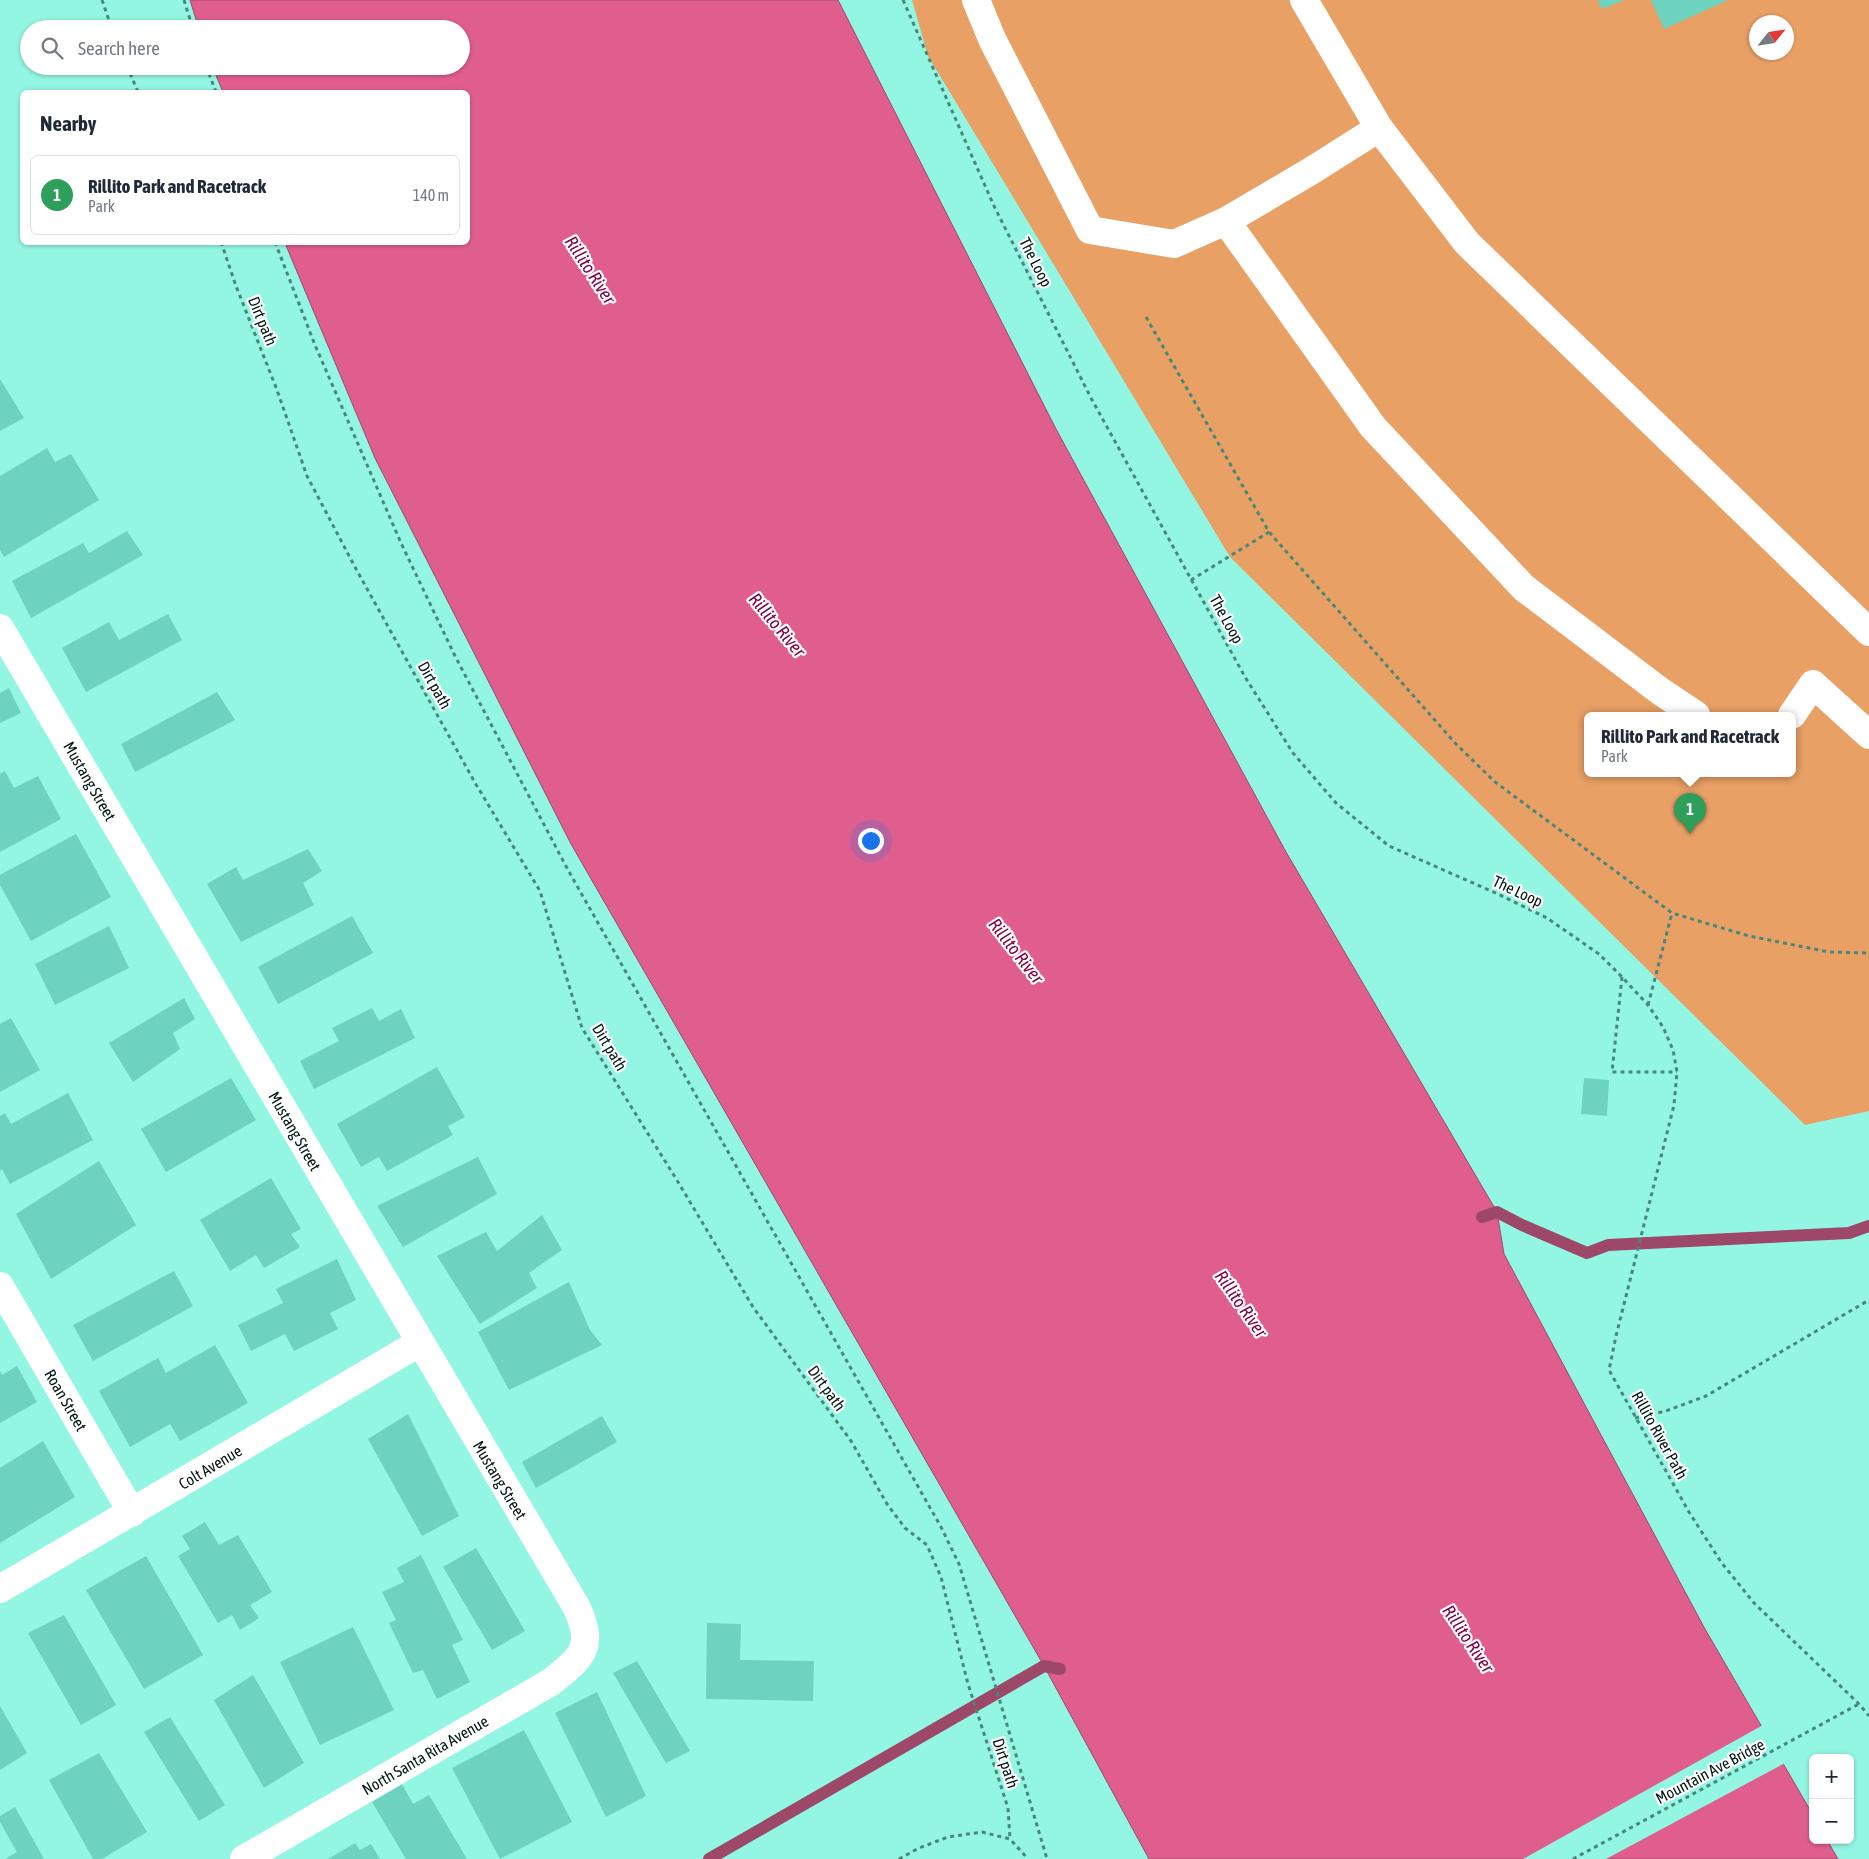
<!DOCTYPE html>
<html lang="en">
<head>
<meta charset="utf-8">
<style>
	:root { --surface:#fff; --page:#f2f2f3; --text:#1f2937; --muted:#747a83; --line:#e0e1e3; --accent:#bb316c }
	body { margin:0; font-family:"Asap Condensed",sans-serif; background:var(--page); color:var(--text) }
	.controls { position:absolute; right:15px; bottom:15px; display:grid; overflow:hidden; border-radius:8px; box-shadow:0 1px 4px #0004 }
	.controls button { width:45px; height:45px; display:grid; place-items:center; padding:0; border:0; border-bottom:1px solid var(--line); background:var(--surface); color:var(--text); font:25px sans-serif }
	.compass { position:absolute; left:1749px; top:15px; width:45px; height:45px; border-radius:50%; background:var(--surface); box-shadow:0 1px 4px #0004; rotate:60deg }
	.you { position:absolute; left:870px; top:840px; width:18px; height:18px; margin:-12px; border:4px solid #fff; border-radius:50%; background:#1a73e8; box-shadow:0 0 0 8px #1a73e833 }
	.badge { display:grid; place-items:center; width:32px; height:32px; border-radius:50%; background:var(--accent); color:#fff; font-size:16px; font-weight:700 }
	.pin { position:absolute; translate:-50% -41px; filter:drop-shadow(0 1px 2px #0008) }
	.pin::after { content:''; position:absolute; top:26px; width:18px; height:15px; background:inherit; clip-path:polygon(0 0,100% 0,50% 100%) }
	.popup { position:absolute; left:1584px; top:712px; width:212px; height:65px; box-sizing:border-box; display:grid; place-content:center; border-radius:8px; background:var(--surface); filter:drop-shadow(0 1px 4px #0005); font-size:16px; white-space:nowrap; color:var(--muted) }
	.popup b { font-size:19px; color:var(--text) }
	.popup::after { content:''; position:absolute; left:50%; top:100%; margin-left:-10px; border:10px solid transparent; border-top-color:var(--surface) }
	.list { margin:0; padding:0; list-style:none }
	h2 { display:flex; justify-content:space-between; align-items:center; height:65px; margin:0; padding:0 20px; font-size:21px }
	h2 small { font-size:16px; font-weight:400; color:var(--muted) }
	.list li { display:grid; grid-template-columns:32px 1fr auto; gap:15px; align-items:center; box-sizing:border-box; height:80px; margin:0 10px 10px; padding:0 10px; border:1px solid var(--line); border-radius:8px }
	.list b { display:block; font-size:19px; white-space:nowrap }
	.list p { margin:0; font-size:16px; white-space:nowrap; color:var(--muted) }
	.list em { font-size:16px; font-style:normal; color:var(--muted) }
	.icon { flex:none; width:28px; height:28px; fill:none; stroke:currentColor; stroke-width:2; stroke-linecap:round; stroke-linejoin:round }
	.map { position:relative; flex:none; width:1869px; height:1859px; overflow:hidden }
	.search { position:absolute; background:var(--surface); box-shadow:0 1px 4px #0004; left:20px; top:20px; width:450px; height:55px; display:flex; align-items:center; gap:12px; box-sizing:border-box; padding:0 18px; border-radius:28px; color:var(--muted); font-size:19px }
	.panel { position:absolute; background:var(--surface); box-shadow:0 1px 4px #0004; left:20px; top:90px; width:450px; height:155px; border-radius:8px }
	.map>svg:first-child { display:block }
</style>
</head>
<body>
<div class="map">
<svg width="1869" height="1859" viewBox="0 0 1869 1859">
	<rect width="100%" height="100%" fill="#92f6e2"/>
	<path fill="#e8a065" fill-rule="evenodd" d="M 912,0 L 1869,0 L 1869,1111 L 1805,1125 L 1230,557 L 928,56 ZM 1756,22 L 1786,22 L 1786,52 L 1756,52 ZM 1588,715 L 1792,715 L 1792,773 L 1588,773 Z"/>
	<path fill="#df5e8e" stroke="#9d4869" d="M 190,0 L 838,0 L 1056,429 L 1286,852 L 1497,1212 L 1504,1254 L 1705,1629 L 1813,1815 L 1813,1840 L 1827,1840 L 1838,1859 L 1149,1859 L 1044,1666 L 571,844 L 375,458 L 285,243 L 468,242 L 468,92 L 223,92 L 212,66 L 461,66 L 461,29 L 199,29 Z"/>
	<path fill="#92f6e2" d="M 1763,1725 L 1785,1763 L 1606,1859 L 1523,1859 Z"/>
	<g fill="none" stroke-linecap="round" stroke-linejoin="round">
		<g stroke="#9d4869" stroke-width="12">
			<path d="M 1482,1217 L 1497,1212 L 1522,1225 L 1587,1253 L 1608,1245 L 1849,1233 L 1869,1226"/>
			<path d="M 709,1859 L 1044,1666 L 1060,1669"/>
		</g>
	</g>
	<g fill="#6dd2be">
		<path d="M 1598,0 L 1624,0 L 1602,9 Z"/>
		<path d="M 1651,0 L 1728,0 L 1664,29 Z"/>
		<path d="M 0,379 L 24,418 L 0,431 Z"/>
		<path d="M 47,448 L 55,462 L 71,454 L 99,500 L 4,557 L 0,550 L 0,476 Z"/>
		<path d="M 127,531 L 143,555 L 31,618 L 12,581 L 83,543 L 89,553 Z"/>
		<path d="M 168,614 L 182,640 L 86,692 L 62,648 L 109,622 L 119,640 Z"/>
		<path d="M 9,688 L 21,713 L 0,723 L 0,693 Z"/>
		<path d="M 217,692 L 235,720 L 135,772 L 121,744 Z"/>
		<path d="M 5,771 L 14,788 L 38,776 L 61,819 L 0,852 L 0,774 Z"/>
		<path d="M 76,834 L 111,897 L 31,941 L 0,885 L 0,875 Z"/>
		<path d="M 308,849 L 322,871 L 303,883 L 314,905 L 241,942 L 207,884 L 236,867 L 243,880 Z"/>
		<path d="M 352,916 L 373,953 L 278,1004 L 258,967 Z"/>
		<path d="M 109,926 L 129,968 L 55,1005 L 35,964 Z"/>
		<path d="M 184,998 L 195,1019 L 173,1033 L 180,1049 L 133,1082 L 109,1043 Z"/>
		<path d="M 372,1008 L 379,1021 L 401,1009 L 415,1038 L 314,1089 L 300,1061 L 339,1041 L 332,1028 Z"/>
		<path d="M 11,1018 L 40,1070 L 0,1092 L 0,1024 Z"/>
		<path d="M 437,1067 L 465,1117 L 448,1126 L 453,1135 L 387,1171 L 379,1157 L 361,1167 L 337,1124 Z"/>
		<path d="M 231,1078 L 256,1120 L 166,1172 L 141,1129 Z"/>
		<path d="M 1584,1078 L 1609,1080 L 1607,1116 L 1581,1114 Z"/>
		<path d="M 68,1093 L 93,1140 L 10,1184 L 2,1169 L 0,1171 L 0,1116 L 5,1113 L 11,1124 Z"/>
		<path d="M 478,1157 L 497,1194 L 403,1247 L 377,1206 Z"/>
		<path d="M 99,1161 L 136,1225 L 51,1279 L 16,1214 Z"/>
		<path d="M 271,1178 L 301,1229 L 291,1234 L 300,1247 L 264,1268 L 256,1255 L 230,1271 L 200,1220 Z"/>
		<path d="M 542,1215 L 562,1250 L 529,1273 L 537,1288 L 480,1324 L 437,1256 L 486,1232 L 497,1251 Z"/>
		<path d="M 337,1259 L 356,1300 L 330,1313 L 338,1329 L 294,1351 L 285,1334 L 251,1351 L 238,1325 L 283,1303 L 276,1289 Z"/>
		<path d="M 174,1271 L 193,1306 L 93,1361 L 73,1325 Z"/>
		<path d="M 569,1282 L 590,1330 L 602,1345 L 509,1390 L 478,1332 Z"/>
		<path d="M 215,1345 L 248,1403 L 180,1441 L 170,1424 L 130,1447 L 99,1391 L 158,1358 L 166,1373 Z"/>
		<path d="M 17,1366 L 37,1402 L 0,1423 L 0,1371 L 2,1375 Z"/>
		<path d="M 408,1414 L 459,1516 L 422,1536 L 368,1439 Z"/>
		<path d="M 602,1416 L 617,1442 L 536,1488 L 522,1462 Z"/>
		<path d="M 43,1441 L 75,1497 L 0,1543 L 0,1468 Z"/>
		<path d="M 205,1522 L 219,1545 L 238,1535 L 272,1592 L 250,1605 L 259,1618 L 240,1630 L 232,1615 L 218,1623 L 178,1556 L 190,1549 L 182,1536 Z"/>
		<path d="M 476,1548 L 525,1631 L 492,1650 L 443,1567 Z"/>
		<path d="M 421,1555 L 463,1640 L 452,1645 L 470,1682 L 437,1699 L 423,1670 L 413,1673 L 389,1623 L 396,1620 L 382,1592 L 404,1582 L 397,1568 Z"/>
		<path d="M 146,1556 L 203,1655 L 144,1689 L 86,1590 Z"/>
		<path d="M 64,1615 L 116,1705 L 81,1725 L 28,1633 Z"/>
		<path d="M 707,1623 L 741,1624 L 740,1660 L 814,1661 L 813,1701 L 706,1699 Z"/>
		<path d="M 353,1627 L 394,1710 L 320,1745 L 280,1662 Z"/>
		<path d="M 637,1661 L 690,1751 L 666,1763 L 613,1673 Z"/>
		<path d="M 253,1675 L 304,1763 L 264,1788 L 214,1700 Z"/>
		<path d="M 597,1692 L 646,1796 L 606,1817 L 555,1713 Z"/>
		<path d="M 0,1706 L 27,1753 L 0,1770 Z"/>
		<path d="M 170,1717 L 225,1805 L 199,1821 L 144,1732 Z"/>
		<path d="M 524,1730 L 572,1822 L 500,1859 L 452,1768 Z"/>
		<path d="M 99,1753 L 147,1832 L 102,1859 L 93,1859 L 49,1780 Z"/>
		<path d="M 402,1784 L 413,1804 L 429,1795 L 467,1859 L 406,1859 L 372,1802 Z"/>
		<path d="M 15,1807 L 44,1859 L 5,1859 L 17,1852 L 0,1822 L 0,1816 Z"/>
		<path d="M 355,1843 L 360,1850 L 371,1844 L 380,1859 L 328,1859 Z"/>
	</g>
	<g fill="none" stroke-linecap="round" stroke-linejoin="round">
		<g stroke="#4a877b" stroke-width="3" stroke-dasharray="4 4" stroke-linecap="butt">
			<path d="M 102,0 L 112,29"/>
			<path d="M 184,0 L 193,29"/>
			<path d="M 903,0 L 994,206 L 1091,398 L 1245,677 L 1293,753 L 1336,803 L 1389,846 L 1498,894 L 1547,918 L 1599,954 L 1622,977 L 1648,1005 L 1663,1027 L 1673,1050 L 1677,1072 L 1674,1105 L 1616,1336 L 1609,1370 L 1689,1512 L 1721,1562 L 1754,1603 L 1859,1704 L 1869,1716"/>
			<path d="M 127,66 L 138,92"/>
			<path d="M 206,66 L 216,92"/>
			<path d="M 221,242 L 236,286 L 277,390 L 307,476 L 356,569 L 474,781 L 540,891 L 582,1028 L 675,1177 L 753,1307 L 851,1441 L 887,1504 L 905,1528 L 927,1545 L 941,1577 L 968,1684 L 1008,1808 L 1010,1839"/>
			<path d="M 275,242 L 315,345 L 401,543 L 455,656 L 568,870 L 941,1527 L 959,1564 L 1047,1859"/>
			<path d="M 1146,317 L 1269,532 L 1456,744 L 1495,782 L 1672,913 L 1749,936 L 1829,952 L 1869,953"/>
			<path d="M 1191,580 L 1269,532"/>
			<path d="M 1622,977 L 1612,1072 L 1677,1072"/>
			<path d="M 1648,1005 L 1672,913"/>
			<path d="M 1635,1418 L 1666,1411 L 1706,1396 L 1869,1300"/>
			<path d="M 899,1859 L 919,1848 L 948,1837 L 982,1832 L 1010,1839 L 1028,1859"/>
			<path d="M 1573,1859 L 1859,1704"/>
		</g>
		<g stroke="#fff" stroke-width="28">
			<path d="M 976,0 L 992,39 L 1090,230 L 1174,244 L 1226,221 L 1311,171 L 1379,128"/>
			<path d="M 1304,0 L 1379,128 L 1467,243 L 1869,632"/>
			<path d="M 1226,221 L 1373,427 L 1524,588 L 1660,691 L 1696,715"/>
			<path d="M 0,628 L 577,1608 C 595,1648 582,1657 551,1682 L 244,1859"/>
			<path d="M 1792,715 L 1813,684 L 1869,735"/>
			<path d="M 0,1286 L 132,1513"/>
			<path d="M 0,1589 L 419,1343"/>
		</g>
	</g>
	<g text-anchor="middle" stroke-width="4.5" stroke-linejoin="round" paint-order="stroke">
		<g font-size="16" fill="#021612" stroke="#fff">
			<text transform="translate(1036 262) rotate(63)" y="6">The Loop</text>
			<text transform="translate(263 321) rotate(68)" y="6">Dirt path</text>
			<text transform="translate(1227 619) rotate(61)" y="6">The Loop</text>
			<text transform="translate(435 685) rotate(61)" y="6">Dirt path</text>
			<text transform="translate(90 781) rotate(60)" y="6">Mustang Street</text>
			<text transform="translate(1518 891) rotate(25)" y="6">The Loop</text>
			<text transform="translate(610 1047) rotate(59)" y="6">Dirt path</text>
			<text transform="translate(295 1131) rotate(60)" y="6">Mustang Street</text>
			<text transform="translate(827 1388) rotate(54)" y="6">Dirt path</text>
			<text transform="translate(66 1400) rotate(60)" y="6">Roan Street</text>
			<text transform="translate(1660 1435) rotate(61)" y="6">Rillito River Path</text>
			<text transform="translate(210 1467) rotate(-31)" y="6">Colt Avenue</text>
			<text transform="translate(500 1480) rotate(59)" y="6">Mustang Street</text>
			<text transform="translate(425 1755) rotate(-30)" y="6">North Santa Rita Avenue</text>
			<text transform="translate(1006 1763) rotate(72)" y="6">Dirt path</text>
			<text transform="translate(1710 1771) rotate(-28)" y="6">Mountain Ave Bridge</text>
		</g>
		<g font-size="18" font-style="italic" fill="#810143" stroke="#fff">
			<text transform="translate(590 270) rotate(57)" y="6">Rillito River</text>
			<text transform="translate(777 625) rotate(50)" y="6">Rillito River</text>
			<text transform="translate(1016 951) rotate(52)" y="6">Rillito River</text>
			<text transform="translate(1241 1304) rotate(55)" y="6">Rillito River</text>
			<text transform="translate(1468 1639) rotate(56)" y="6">Rillito River</text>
		</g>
	</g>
</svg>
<div class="controls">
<button>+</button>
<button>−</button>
</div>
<svg class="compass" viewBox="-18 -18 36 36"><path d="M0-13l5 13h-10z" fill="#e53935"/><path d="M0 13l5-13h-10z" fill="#747a83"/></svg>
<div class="you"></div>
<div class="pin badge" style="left:1690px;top:834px;background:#2e9e5b">1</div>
<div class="popup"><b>Rillito Park and Racetrack</b>Park</div>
<div class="search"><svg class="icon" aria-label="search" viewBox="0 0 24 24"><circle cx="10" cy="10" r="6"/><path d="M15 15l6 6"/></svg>Search here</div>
<section class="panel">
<h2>Nearby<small></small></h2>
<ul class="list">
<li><span class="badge" style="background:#2e9e5b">1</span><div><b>Rillito Park and Racetrack</b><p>Park</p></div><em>140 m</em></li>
</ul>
</section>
</div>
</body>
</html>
